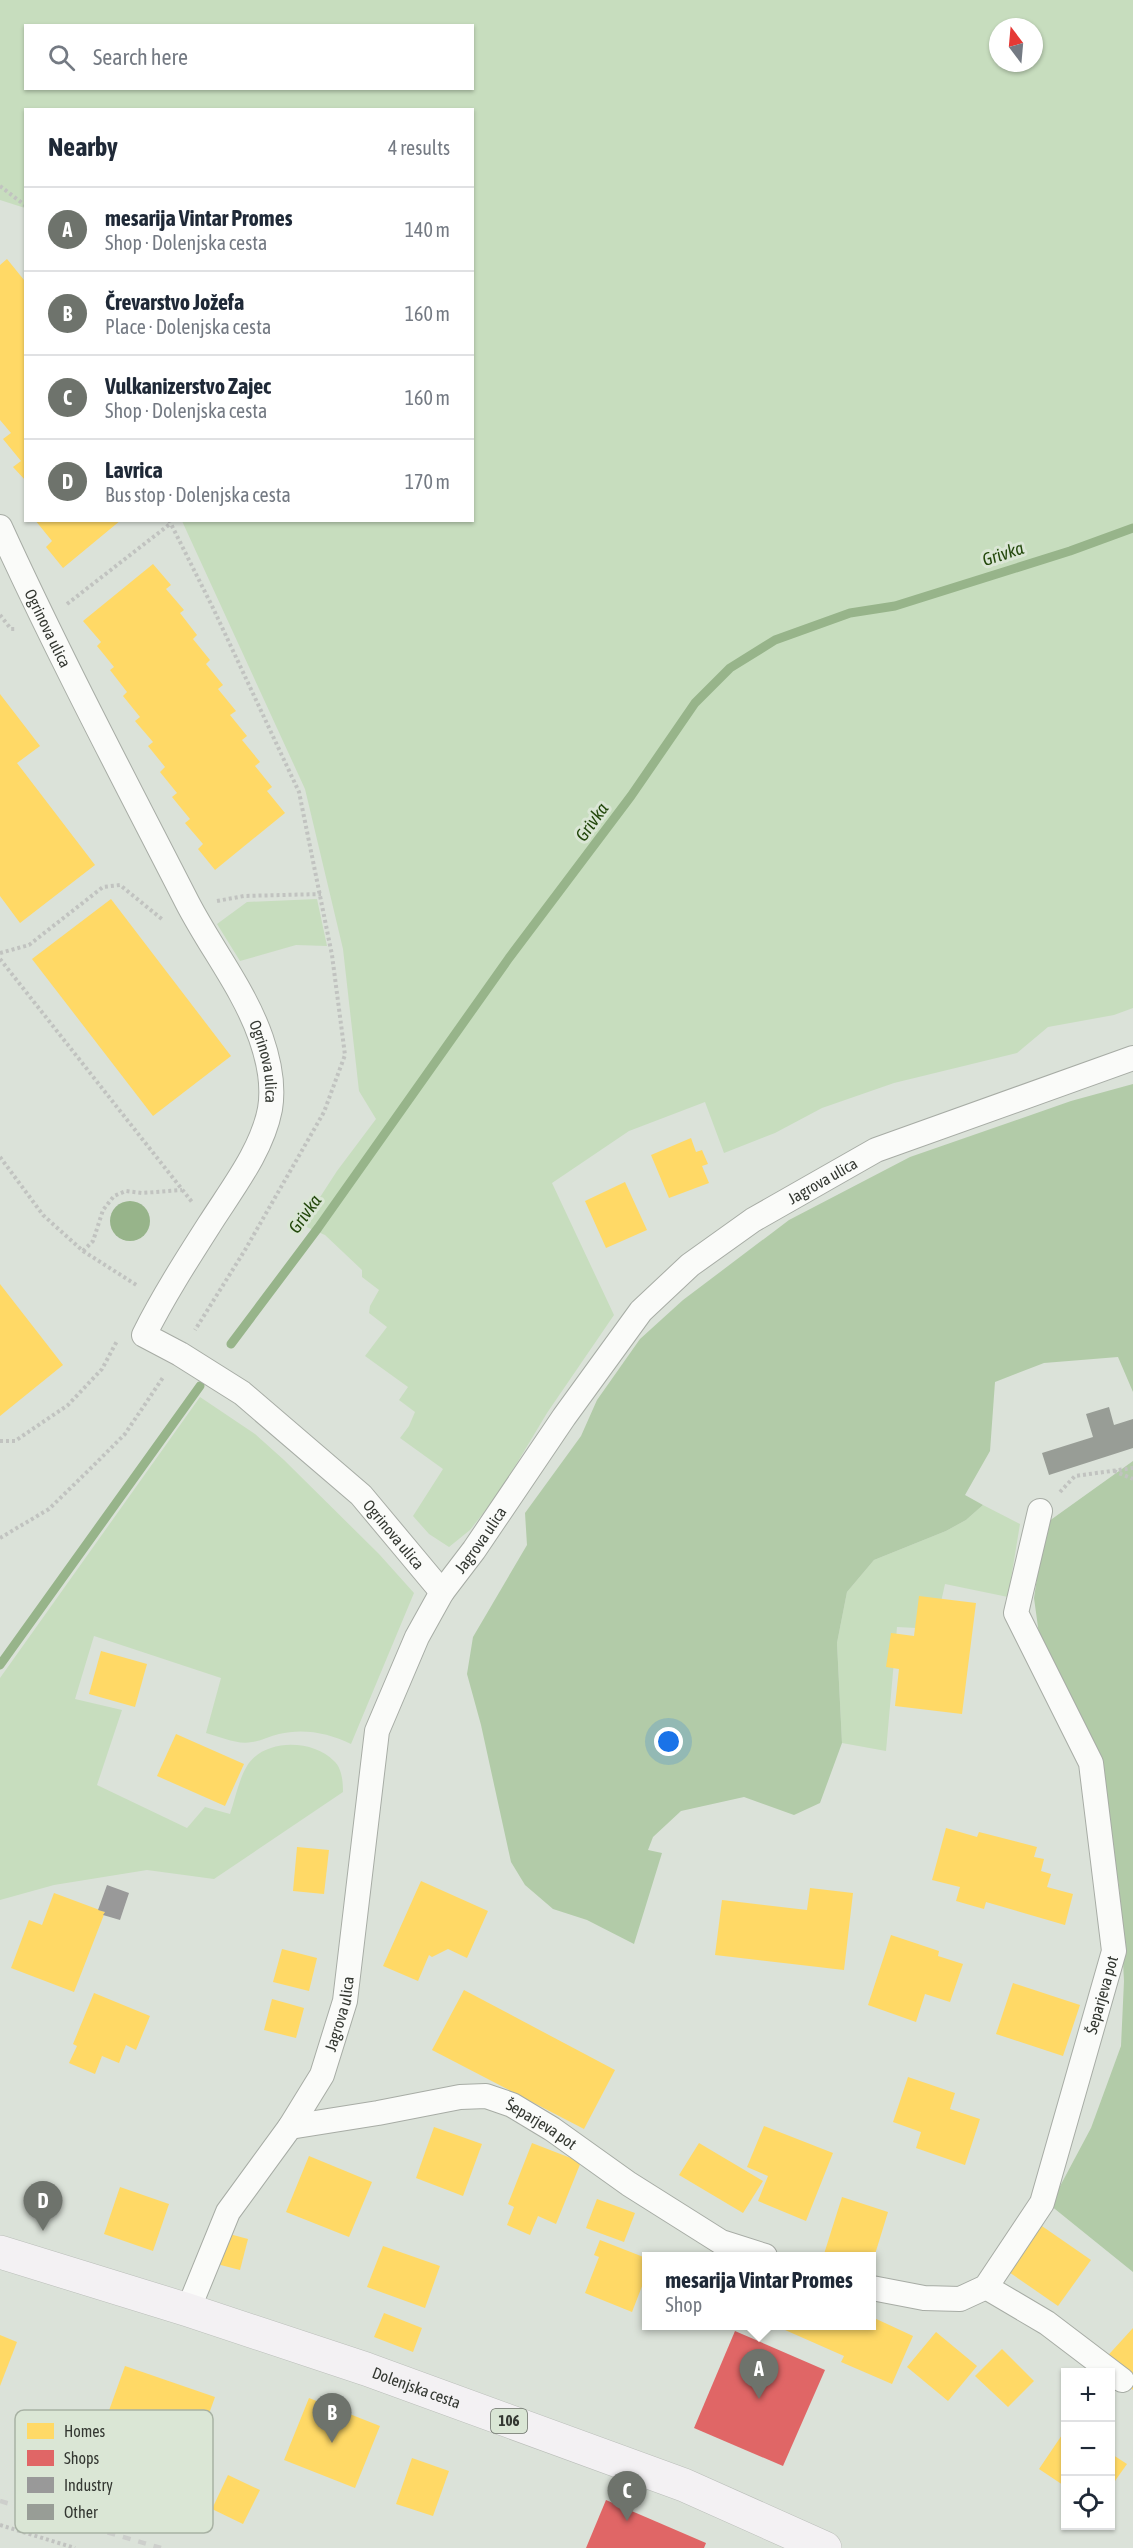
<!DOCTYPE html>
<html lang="en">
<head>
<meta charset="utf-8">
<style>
	:root { --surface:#fff; --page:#f6f6f7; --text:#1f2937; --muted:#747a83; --line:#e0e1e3; --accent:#6e736c }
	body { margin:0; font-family:"Asap Condensed",sans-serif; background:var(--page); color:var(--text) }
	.controls { position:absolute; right:18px; bottom:18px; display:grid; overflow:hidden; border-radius:0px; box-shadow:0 2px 4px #0004 }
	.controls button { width:54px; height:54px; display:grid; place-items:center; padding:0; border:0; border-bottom:2px solid var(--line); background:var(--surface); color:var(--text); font:30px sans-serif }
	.compass { position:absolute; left:989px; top:18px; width:54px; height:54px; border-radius:50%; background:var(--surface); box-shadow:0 2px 4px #0004; rotate:344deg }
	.you { position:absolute; left:669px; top:1742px; width:21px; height:21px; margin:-15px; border:4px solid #fff; border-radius:50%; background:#1a73e8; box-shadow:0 0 0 9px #1a73e833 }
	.badge { display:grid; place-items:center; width:39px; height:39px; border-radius:50%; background:var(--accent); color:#fff; font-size:20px; font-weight:700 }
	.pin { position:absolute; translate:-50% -50px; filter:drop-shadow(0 2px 3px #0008) }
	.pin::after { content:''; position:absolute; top:32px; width:21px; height:18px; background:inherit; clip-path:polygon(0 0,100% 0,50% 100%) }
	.popup { position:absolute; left:642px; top:2252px; width:234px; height:78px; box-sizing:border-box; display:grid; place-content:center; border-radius:0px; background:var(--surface); filter:drop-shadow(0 2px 4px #0005); font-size:20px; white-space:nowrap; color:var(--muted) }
	.popup b { font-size:22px; color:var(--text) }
	.popup::after { content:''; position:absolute; left:50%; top:100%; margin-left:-12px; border:12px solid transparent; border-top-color:var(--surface) }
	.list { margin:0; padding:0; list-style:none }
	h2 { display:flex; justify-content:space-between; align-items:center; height:78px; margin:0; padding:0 24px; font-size:26px }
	h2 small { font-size:20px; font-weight:400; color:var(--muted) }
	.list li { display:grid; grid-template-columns:39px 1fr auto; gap:18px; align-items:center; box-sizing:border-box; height:84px; padding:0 24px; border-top:2px solid var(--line) }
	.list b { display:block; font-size:22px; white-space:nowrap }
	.list p { margin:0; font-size:20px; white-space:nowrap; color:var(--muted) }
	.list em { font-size:20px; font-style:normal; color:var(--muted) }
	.icon { flex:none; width:33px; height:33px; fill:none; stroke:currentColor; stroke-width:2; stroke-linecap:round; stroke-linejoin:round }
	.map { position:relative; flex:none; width:1133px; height:2548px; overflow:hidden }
	.search { position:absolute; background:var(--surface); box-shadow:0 2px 4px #0004; left:24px; top:24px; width:450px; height:66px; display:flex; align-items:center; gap:15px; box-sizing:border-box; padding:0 21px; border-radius:0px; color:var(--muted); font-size:22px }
	.panel { position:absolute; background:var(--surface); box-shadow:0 2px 4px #0004; left:24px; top:108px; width:450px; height:414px; border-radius:0px }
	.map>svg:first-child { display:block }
</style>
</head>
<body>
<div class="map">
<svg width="1133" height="2548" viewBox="0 0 1133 2548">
	<rect width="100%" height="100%" fill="#dbe2d9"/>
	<g fill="#c7ddbe" fill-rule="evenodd">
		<path d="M 0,0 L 1133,0 L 1133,1008 L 1114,1015 L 1048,1027 L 1017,1053 L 894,1083 L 822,1108 L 775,1133 L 724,1153 L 705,1102 L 629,1131 L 552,1183 L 614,1315 L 547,1413 L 499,1493 L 470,1530 L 449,1547 L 429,1534 L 413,1516 L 443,1469 L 400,1438 L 409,1426 L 415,1412 L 399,1400 L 408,1387 L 365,1356 L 387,1327 L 369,1313 L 370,1306 L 379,1290 L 362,1277 L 362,1270 L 325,1235 L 302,1225 L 337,1171 L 376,1119 L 359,1091 L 343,949 L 305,789 L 182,521 L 472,520 L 472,110 L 26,110 L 25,208 L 0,200 ZM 26,26 L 472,26 L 472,88 L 26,88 ZM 998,27 L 1034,27 L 1034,63 L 998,63 Z"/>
		<path d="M 317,899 L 327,946 L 296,945 L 240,961 L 217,924 L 247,902 Z"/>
		<path d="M 200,1397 L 255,1434 L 284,1460 L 379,1554 L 414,1593 L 351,1744 C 329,1733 303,1728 279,1734 C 270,1736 261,1741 252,1742 C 237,1745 221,1737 206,1733 L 221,1678 L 94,1636 L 75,1699 L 122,1710 L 97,1785 L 187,1828 L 205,1807 L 230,1814 C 235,1799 239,1779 247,1766 C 264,1738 313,1739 334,1761 C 342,1768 343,1782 343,1792 L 214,1879 L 147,1870 L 54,1885 L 0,1900 L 0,1678 Z"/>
		<path d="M 983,1505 L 1020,1524 L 1008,1597 L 945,1584 L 935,1629 L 897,1627 L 886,1751 L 842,1743 L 837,1643 L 847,1592 L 874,1560 L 946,1531 L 966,1520 Z"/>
	</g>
	<g fill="#b2cba8">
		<path d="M 1133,1084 L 1133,1392 L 1118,1357 L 1044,1363 L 995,1382 L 990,1451 L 965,1495 L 983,1505 L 966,1520 L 946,1531 L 874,1560 L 847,1592 L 837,1643 L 842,1743 L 820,1803 L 794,1815 L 744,1797 L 681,1811 L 653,1837 L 648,1850 L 662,1853 L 634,1944 L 587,1920 L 553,1909 L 525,1885 L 511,1862 L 481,1725 L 467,1674 L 473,1637 L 527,1545 L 525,1513 L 581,1436 L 597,1400 L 640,1339 L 683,1300 L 789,1220 L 910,1157 L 1071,1101 Z"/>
		<path d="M 1133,1461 L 1133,2272 L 1050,2205 L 1091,2128 L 1121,2046 L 1124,1981 L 1119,1886 L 1106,1811 L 1041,1649 L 1034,1598 L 1045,1524 Z"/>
	</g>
	<circle fill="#97b48a" cx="130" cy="1221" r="20"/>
	<g fill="#ffd966">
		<path d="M 7,259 L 24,280 L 26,279 L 26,481 L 13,467 L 21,461 L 3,439 L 11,433 L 0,420 L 0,265 Z"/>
		<path d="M 35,520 L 121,520 L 63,568 L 46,547 L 52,541 Z"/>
		<path d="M 153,564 L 171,585 L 166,589 L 184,610 L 180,613 L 197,635 L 193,639 L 210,660 L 206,664 L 223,685 L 218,689 L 236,711 L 230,715 L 247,736 L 242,740 L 260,762 L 255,766 L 272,787 L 267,791 L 285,813 L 215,870 L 198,849 L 203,844 L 185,823 L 190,819 L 172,797 L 177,793 L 160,772 L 165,767 L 148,746 L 153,742 L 135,721 L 140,717 L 123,696 L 127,692 L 110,670 L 114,667 L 97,646 L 101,642 L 83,621 Z"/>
		<path d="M 0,694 L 40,746 L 17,763 L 95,865 L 20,923 L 0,896 Z"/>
		<path d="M 111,899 L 231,1056 L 153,1116 L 32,959 Z"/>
		<path d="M 691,1138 L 696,1152 L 702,1150 L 708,1164 L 702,1166 L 709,1183 L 669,1198 L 651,1155 Z"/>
		<path d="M 625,1182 L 647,1230 L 606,1248 L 585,1201 Z"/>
		<path d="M 0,1284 L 63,1365 L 0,1416 Z"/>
		<path d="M 919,1596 L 976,1603 L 962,1714 L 895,1706 L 899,1669 L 886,1667 L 891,1633 L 914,1636 Z"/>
		<path d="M 101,1651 L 147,1664 L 135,1707 L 89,1694 Z"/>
		<path d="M 176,1734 L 244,1764 L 225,1806 L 157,1776 Z"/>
		<path d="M 946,1828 L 977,1837 L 979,1832 L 1037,1847 L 1034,1857 L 1044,1859 L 1041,1871 L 1051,1874 L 1047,1887 L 1073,1894 L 1065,1925 L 986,1902 L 984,1909 L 956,1901 L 960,1887 L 932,1880 Z"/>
		<path d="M 297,1847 L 329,1850 L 324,1894 L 293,1891 Z"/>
		<path d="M 421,1881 L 488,1911 L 467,1958 L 448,1949 L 432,1957 L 429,1955 L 418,1981 L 383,1966 Z"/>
		<path d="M 810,1888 L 853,1893 L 844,1970 L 715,1955 L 722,1900 L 807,1910 Z"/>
		<path d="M 54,1893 L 105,1912 L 74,1992 L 11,1968 L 29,1920 L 42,1925 Z"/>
		<path d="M 891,1935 L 939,1951 L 938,1956 L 963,1964 L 950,2002 L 925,1994 L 916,2022 L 868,2005 Z"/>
		<path d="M 282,1949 L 317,1958 L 309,1991 L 273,1982 Z"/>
		<path d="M 1013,1983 L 1080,2005 L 1063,2056 L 996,2034 Z"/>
		<path d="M 464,1990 L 615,2070 L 584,2129 L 432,2050 Z"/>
		<path d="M 94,1993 L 150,2016 L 136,2050 L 126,2045 L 119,2063 L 102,2056 L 95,2074 L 69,2063 L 77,2046 L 73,2044 Z"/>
		<path d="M 272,1999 L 304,2008 L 296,2038 L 264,2030 Z"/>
		<path d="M 908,2077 L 955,2093 L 950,2109 L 980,2119 L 965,2165 L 916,2148 L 921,2132 L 893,2122 Z"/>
		<path d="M 764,2126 L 833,2153 L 806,2221 L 758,2201 L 768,2176 L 747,2167 Z"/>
		<path d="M 434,2127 L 482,2144 L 463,2196 L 416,2178 Z"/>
		<path d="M 532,2143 L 581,2162 L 556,2224 L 538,2216 L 530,2235 L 507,2225 L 514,2207 L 508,2204 Z"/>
		<path d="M 699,2143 L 763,2181 L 743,2213 L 679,2175 Z"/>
		<path d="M 309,2156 L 372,2182 L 349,2237 L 286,2212 Z"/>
		<path d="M 120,2187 L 169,2204 L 153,2251 L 104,2234 Z"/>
		<path d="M 842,2197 L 888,2212 L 872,2264 L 872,2256 L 831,2256 L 824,2254 Z"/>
		<path d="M 597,2199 L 635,2213 L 624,2242 L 586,2228 Z"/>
		<path d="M 1039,2224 L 1091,2260 L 1058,2306 L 1006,2270 Z"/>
		<path d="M 222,2232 L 248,2239 L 240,2270 L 213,2263 Z"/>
		<path d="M 600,2240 L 646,2258 L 646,2276 L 632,2312 L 585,2293 L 599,2257 L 594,2255 Z"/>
		<path d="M 383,2246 L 440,2266 L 425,2308 L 367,2287 Z"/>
		<path d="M 384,2313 L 422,2328 L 413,2352 L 374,2337 Z"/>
		<path d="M 872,2317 L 913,2336 L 892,2384 L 841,2362 L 844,2356 L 776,2326 L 872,2326 Z"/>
		<path d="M 1133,2328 L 1133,2390 L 1102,2362 Z"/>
		<path d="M 936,2332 L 977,2366 L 948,2401 L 907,2367 Z"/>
		<path d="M 0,2335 L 17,2342 L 0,2386 Z"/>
		<path d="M 1002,2349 L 1034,2381 L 1008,2407 L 975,2376 Z"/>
		<path d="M 125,2366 L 215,2397 L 192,2461 L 102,2430 Z"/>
		<path d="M 309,2398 L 380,2426 L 355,2488 L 284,2460 Z"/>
		<path d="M 1066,2429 L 1066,2487 L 1039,2469 Z"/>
		<path d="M 1110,2453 L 1127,2464 L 1110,2488 Z"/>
		<path d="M 412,2458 L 449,2471 L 433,2516 L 396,2504 Z"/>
		<path d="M 228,2475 L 260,2490 L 243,2524 L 212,2509 Z"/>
	</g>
	<g fill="#e06666">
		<path d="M 735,2331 L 825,2370 L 783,2466 L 694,2428 Z"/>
		<path d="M 606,2500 L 706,2543 L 704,2548 L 586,2548 Z"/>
	</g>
	<path fill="#999" d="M 107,1885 L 129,1893 L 120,1920 L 103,1915 L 105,1912 L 98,1910 Z"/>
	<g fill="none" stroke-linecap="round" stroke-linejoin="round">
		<g stroke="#97b48a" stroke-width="9">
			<path d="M 231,1344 L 318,1228 L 509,958 L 631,796 L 695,703 L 730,668 L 775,640 L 850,613 L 895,606 L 1070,551 L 1133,528"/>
			<path d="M 0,1665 L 200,1386"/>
		</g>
	</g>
	<path fill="#989d96" d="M 1109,1407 L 1114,1425 L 1133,1419 L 1133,1448 L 1049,1475 L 1042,1453 L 1093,1437 L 1086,1414 Z"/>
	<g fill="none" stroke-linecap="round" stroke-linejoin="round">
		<g stroke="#a7aca5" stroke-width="26">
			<g id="minor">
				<path id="s1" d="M 0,527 C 58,654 123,777 187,902 C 210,947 244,989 261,1038 C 269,1061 274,1085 270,1109 C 262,1151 231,1190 209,1225 C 186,1261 163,1297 144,1335 L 180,1354 L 242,1393 L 361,1495 L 442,1592"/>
				<path id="s2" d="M 290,2127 L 378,2113 L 460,2097 L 486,2096 L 512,2105 L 552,2129 L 629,2184 L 721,2242 L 765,2256"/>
				<path d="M 986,2287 L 1047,2323 L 1122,2380"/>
				<path id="s3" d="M 872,2288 L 924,2298 L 960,2299 L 986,2287 L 1042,2203 L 1114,1951 L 1091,1763 L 1016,1613 L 1040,1511"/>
				<path id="s4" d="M 188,2310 L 228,2212 L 290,2127 L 322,2075 L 345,2001 L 377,1731 L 417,1637 L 442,1592 L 474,1550 L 564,1417 L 641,1311 L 690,1265 L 753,1220 L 876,1150 L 1133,1058"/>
			</g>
		</g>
		<g stroke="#babeb9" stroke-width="34">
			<g id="primary">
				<path id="s5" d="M 0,2252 L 188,2310 L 366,2369 L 684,2485 L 825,2548"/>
			</g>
		</g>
		<g stroke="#c1c3c0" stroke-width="4" stroke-dasharray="3 3" stroke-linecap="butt">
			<path d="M 0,186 L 26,206"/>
			<path d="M 169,520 L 213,608 L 299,792 L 332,955 L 345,1055 L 324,1112 L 245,1250 L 195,1330"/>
			<path d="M 67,604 L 170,524"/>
			<path d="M 0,615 L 11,629 L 17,629"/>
			<path d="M 217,901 L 244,896 L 321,894"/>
			<path d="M 0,953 L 29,945 L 103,887 L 120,885 L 163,920"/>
			<path d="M 0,959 L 192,1202"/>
			<path d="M 0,1157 L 43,1215 L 83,1251 L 138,1286"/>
			<path d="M 83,1251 L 93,1241 L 103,1210 L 114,1196 L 126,1191 L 142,1193 L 182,1190"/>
			<path d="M 0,1441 L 15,1441 L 68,1405 L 102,1369 L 117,1341"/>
			<path d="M 1114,1471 L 1133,1479"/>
			<path d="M 1060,1492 L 1075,1476 L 1133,1468"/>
			<path d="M 0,1538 L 49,1509 L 90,1469 L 125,1434 L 164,1376"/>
			<path d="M 0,2525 L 75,2548"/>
		</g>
		<use href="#minor" stroke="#fafbf9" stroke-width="24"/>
		<use href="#primary" stroke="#f3f1f3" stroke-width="33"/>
		<path stroke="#cdcfcc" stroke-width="4.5" stroke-dasharray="8 8" stroke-linecap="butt" d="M 0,2501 L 161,2548"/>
	</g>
	<g text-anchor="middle" stroke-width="6" stroke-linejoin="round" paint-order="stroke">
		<rect fill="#dae6d5" stroke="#656c62" stroke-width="1.5" x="491" y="2409" width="36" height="24" rx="4.5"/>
		<g font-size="15" font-weight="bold" fill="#333731">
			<text x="509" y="2426">106</text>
		</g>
		<g font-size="16" fill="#333731" stroke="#dae6d5">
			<text dy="6" stroke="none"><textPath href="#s1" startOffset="112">Ogrinova ulica</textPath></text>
			<text dy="6" stroke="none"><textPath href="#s1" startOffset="598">Ogrinova ulica</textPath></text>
			<text dy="6" stroke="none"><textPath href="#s4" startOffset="1344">Jagrova ulica</textPath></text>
			<text dy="6" stroke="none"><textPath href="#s1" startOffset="1228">Ogrinova ulica</textPath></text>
			<text dy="6" stroke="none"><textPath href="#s4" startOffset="840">Jagrova ulica</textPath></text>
			<text dy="6" stroke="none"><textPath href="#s3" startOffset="435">Šeparjeva pot</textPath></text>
			<text dy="6" stroke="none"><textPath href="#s4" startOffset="336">Jagrova ulica</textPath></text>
			<text dy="6" stroke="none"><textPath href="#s2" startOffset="261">Šeparjeva pot</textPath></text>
			<text dy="6" stroke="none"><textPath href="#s5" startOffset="438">Dolenjska cesta</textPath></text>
		</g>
		<g font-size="18" font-style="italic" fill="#23480c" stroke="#dae6d5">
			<text transform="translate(1003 554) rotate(-18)" y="6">Grivka</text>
			<text transform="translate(592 822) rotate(-54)" y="6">Grivka</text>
			<text transform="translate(305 1214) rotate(-54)" y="6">Grivka</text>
		</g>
	</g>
	<rect x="15" y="2410" width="198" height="123" rx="9" fill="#dae6d5" stroke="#a8b2a4" stroke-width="1.5"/>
	<rect x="27" y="2423" width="27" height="16" fill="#ffd966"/>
	<rect x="27" y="2450" width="27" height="16" fill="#e06666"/>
	<rect x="27" y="2477" width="27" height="16" fill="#999"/>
	<rect x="27" y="2504" width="27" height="16" fill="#989d96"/>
	<g font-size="16" fill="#333731">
		<text x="64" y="2437">Homes</text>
		<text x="64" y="2464">Shops</text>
		<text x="64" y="2491">Industry</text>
		<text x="64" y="2518">Other</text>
	</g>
</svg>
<div class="controls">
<button>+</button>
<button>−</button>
<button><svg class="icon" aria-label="locate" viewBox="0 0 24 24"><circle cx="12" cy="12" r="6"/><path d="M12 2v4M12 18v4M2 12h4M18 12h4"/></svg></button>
</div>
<svg class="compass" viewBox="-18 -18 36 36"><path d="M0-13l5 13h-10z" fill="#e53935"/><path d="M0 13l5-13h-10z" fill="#747a83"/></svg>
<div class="you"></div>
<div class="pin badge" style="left:759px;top:2399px">A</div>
<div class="popup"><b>mesarija Vintar Promes</b>Shop</div>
<div class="pin badge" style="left:332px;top:2443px">B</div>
<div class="pin badge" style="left:627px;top:2521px">C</div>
<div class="pin badge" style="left:43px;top:2231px">D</div>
<div class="search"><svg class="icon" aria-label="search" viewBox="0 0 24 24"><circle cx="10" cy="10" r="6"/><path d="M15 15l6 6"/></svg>Search here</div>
<section class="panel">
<h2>Nearby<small>4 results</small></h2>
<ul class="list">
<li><span class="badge">A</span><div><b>mesarija Vintar Promes</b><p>Shop · Dolenjska cesta</p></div><em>140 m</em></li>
<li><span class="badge">B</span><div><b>Črevarstvo Jožefa</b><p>Place · Dolenjska cesta</p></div><em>160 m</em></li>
<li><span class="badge">C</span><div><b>Vulkanizerstvo Zajec</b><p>Shop · Dolenjska cesta</p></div><em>160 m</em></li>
<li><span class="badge">D</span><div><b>Lavrica</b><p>Bus stop · Dolenjska cesta</p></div><em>170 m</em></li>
</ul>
</section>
</div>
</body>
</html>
